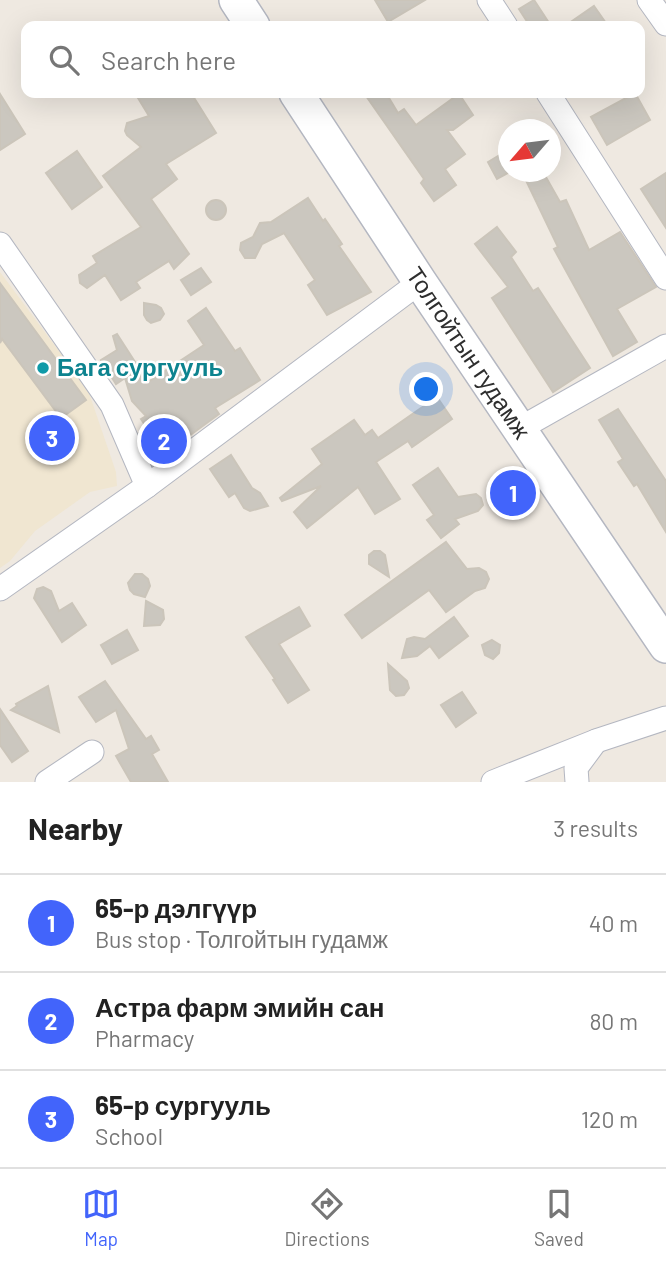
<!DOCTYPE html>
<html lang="en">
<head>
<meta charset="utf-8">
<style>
	:root { --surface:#fff; --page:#f2f2f2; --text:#222; --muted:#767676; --line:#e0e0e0; --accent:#4264fb }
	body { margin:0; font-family:Barlow,sans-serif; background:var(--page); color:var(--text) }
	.compass { position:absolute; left:498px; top:119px; width:63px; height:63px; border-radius:50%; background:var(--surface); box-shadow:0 7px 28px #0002; rotate:242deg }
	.you { position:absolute; left:427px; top:390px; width:24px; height:24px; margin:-18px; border:5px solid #fff; border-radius:50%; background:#1a73e8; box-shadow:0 0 0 10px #1a73e833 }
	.badge { display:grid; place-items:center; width:46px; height:46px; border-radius:50%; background:var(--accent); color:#fff; font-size:23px; font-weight:700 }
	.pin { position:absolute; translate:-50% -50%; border:4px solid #fff; box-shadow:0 2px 7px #0006 }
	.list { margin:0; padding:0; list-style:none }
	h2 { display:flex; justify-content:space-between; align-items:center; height:91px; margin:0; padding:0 28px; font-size:30px }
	h2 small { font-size:23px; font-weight:400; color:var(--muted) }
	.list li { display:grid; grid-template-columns:46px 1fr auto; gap:21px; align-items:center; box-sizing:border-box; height:98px; padding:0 28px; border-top:2px solid var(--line) }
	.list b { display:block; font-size:26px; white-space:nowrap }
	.list p { margin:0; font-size:23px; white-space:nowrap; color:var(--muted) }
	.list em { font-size:23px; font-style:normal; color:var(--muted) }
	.icon { flex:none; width:38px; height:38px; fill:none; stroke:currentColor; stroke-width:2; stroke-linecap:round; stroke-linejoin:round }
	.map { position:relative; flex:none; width:666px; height:782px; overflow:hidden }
	.search { position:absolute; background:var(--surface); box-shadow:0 7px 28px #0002; left:21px; right:21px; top:21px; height:77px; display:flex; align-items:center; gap:18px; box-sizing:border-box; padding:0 24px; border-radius:14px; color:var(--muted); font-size:26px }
	.sheet { height:385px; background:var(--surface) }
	nav { display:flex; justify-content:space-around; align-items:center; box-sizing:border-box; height:98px; border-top:2px solid var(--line); background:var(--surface); font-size:19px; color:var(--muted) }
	nav a { display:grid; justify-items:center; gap:4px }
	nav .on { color:var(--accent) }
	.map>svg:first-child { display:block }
</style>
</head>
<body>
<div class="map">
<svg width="666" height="782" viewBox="0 0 666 782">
	<rect width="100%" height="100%" fill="#efe9e1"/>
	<path fill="#f0e6d1" d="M 0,272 L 88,390 L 116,472 L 117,486 L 90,492 L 35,531 L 10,561 L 0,568 Z"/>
	<g fill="#cbc7bf" stroke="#cbc5ba" stroke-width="2">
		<path d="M 375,0 L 425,0 L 388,22 Z"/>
		<path d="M 534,0 L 551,26 L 530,26 L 519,9 Z"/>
		<path d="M 594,6 L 608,26 L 565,26 Z"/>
		<path d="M 135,93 L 191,93 L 216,133 L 166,164 L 177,179 L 151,199 L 189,254 L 174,269 L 169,261 L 136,282 L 140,288 L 121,300 L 105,275 L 87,288 L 80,283 L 79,275 L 97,263 L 93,256 L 141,227 L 103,176 L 141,147 L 127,135 L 125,131 L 127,123 L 149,116 Z"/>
		<path d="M 364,93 L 386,93 L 398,113 L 404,109 L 416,125 L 459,94 L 473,115 L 453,130 L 447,130 L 465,154 L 445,169 L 456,185 L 434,201 L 421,183 L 424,179 Z"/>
		<path d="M 635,93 L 650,120 L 607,145 L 591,117 Z"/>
		<path d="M 0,94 L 25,134 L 0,150 Z"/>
		<path d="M 508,150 L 508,173 L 497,179 L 488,162 Z"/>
		<path d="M 77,151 L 102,187 L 72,209 L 46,173 Z"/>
		<path d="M 522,172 L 543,172 L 560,202 L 566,200 L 589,250 L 620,232 L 656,287 L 617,309 L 637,342 L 613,356 L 554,249 L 558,247 Z"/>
		<path d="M 666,173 L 666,228 L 641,189 Z"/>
		<path d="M 308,198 L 323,221 L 325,219 L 342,244 L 339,246 L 371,292 L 327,315 L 308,285 L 315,280 L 284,233 L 262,244 L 255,258 L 245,258 L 240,250 L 241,243 L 253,237 L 260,223 L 271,222 Z"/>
		<circle cx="216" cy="210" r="10"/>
		<path d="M 497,227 L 516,252 L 511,257 L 533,291 L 538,288 L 590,368 L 553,392 L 492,298 L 508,287 L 475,244 Z"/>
		<path d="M 201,268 L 211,282 L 191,295 L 181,280 Z"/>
		<path d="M 0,283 L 86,400 L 61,418 L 2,339 L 0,343 Z"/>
		<path d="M 144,303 L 156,305 L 161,308 L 164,314 L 160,320 L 151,323 L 147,320 L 144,315 Z"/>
		<path d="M 206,308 L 235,351 L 240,348 L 260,380 L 215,408 L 219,414 L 156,460 L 139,433 L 147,428 L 141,419 L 146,416 L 132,401 L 125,378 L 116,384 L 101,360 L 117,350 L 113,336 L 117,334 L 148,382 L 204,345 L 188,321 Z"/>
		<path d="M 437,397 L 452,419 L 412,447 L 408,441 L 376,462 L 400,499 L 375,514 L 358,487 L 307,528 L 294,512 L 321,486 L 282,501 L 280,498 L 322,464 L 312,449 L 354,420 L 365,435 L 372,430 L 378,438 Z"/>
		<path d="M 618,409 L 666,481 L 666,532 L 637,484 L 634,486 L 618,462 L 623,459 L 599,420 Z"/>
		<path d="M 231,455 L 252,488 L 260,493 L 268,506 L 250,511 L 244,508 L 235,493 L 229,497 L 210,469 Z"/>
		<path d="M 438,468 L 458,497 L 476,494 L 481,498 L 483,505 L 478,511 L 455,519 L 459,524 L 441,538 L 427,520 L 434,515 L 413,485 Z"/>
		<path d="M 446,542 L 467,569 L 479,568 L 486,572 L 489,579 L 485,588 L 475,591 L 446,612 L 429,590 L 362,638 L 345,615 Z"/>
		<path d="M 374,551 L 380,551 L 385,555 L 389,577 L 369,564 L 369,555 Z"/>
		<path d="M 135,574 L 142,574 L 148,579 L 150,586 L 145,597 L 134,594 L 130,590 L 128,583 Z"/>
		<path d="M 43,587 L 51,591 L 59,611 L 72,603 L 86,625 L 62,642 L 34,598 L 37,589 Z"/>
		<path d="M 146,601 L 163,610 L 164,619 L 160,625 L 144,626 Z"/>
		<path d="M 299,607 L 310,626 L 279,644 L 309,690 L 288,703 L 273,680 L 275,679 L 246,637 Z"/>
		<path d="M 454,617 L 468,636 L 439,658 L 430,646 L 417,656 L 402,658 L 407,639 L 414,637 L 425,639 Z"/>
		<path d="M 127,630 L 138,650 L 112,664 L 101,645 Z"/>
		<path d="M 492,640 L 500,645 L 499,653 L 493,659 L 485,655 L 482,645 Z"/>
		<path d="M 388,664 L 407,681 L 409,688 L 404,695 L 396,696 L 390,690 Z"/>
		<path d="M 105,681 L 146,739 L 151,736 L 159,750 L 152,754 L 168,782 L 131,782 L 116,756 L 129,749 L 116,710 L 96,722 L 79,697 Z"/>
		<path d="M 48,686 L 59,732 L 11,710 L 17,706 L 16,704 Z"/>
		<path d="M 462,692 L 476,713 L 456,727 L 441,705 Z"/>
		<path d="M 0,709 L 28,751 L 12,762 L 0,745 Z"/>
	</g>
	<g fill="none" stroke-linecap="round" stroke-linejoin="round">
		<g stroke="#b4b7c1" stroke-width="25">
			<g id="street">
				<path d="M 489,0 L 506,26"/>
				<path d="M 649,0 L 666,24"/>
				<path d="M 548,93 L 666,278"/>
				<path d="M 0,244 L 112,405 L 147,486"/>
				<path d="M 519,429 L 666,346"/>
				<path d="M 0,589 L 147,486 L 420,282"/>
				<path d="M 47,782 L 92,752"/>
				<path d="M 493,782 L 596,741 L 666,718"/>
				<path d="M 577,782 L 576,768 L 596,741"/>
			</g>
		</g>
		<g stroke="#b4b7c1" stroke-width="36">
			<g id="secondary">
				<path d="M 236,0 L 253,26"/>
				<path d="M 296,93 L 420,282 L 666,646"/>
			</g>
		</g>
		<use href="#street" stroke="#fff" stroke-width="23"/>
		<use href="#secondary" stroke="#fff" stroke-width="33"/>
	</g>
	<circle fill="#0f9aa8" stroke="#fff" stroke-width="2.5" cx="43" cy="368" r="7"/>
	<g text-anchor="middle" stroke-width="5" stroke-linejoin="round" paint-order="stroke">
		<g font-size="24" fill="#2e2e2e" stroke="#fff">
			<text transform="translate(468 353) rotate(56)" y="8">Толгойтын гудамж</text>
		</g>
		<g font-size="24" font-weight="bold" fill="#0d838f" stroke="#fff" text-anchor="start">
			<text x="57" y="376">Бага сургууль</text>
		</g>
	</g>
</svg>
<svg class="compass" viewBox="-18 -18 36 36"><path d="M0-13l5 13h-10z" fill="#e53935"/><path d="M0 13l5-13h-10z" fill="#767676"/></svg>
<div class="you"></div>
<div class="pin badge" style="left:513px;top:493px">1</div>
<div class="pin badge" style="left:164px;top:441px">2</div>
<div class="pin badge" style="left:52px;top:438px">3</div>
<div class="search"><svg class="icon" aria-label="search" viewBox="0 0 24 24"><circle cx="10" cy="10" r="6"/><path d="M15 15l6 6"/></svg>Search here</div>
</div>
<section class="sheet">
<h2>Nearby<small>3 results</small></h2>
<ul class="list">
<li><span class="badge">1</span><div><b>65-р дэлгүүр</b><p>Bus stop · Толгойтын гудамж</p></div><em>40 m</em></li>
<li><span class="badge">2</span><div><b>Астра фарм эмийн сан</b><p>Pharmacy</p></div><em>80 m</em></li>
<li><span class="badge">3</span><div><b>65-р сургууль</b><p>School</p></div><em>120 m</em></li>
</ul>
</section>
<nav>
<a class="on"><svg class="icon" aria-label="map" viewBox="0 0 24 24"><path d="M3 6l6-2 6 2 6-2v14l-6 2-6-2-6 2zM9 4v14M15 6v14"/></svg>Map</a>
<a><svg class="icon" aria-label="directions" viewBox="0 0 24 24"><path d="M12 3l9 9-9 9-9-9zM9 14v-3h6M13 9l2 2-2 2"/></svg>Directions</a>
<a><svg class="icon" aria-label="saved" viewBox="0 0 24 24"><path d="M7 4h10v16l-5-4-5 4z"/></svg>Saved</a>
</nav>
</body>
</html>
